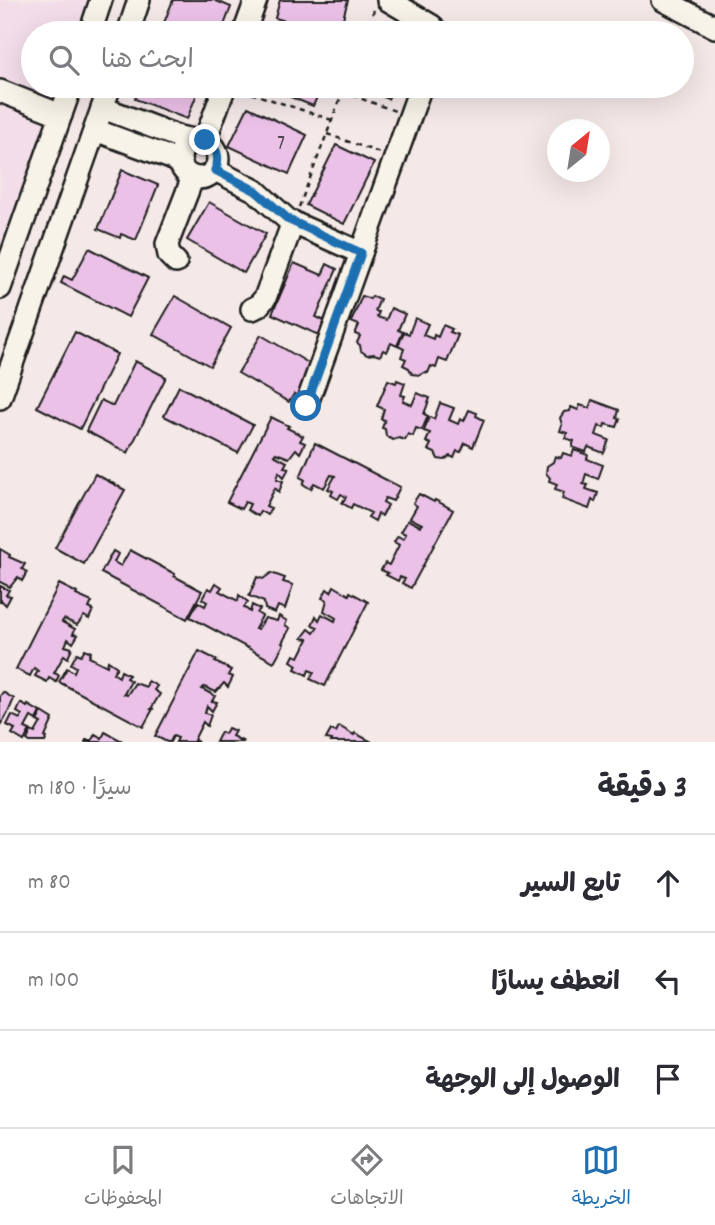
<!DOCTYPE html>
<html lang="ar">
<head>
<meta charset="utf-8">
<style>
	:root { --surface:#fff; --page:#f2f2f3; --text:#2b2b33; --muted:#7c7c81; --line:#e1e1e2; --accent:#1f6fb2 }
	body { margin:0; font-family:Dekko,"Playpen Sans Arabic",sans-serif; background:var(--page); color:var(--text); direction:rtl }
	.compass { position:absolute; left:547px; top:119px; width:63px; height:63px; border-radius:50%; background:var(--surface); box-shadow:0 7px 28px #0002; rotate:30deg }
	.stop { position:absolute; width:21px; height:21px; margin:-16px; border:5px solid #1f6fb2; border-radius:50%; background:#fff }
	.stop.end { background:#1f6fb2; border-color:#fff; box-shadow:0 2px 7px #0008 }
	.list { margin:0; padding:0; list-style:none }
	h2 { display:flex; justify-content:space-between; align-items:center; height:91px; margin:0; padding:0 28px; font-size:30px }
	h2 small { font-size:23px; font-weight:400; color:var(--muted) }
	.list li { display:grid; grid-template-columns:46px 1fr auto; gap:21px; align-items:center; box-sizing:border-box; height:98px; padding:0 28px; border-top:2px solid var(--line) }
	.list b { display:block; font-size:26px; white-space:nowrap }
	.list em { font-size:23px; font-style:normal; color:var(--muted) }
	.icon { flex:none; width:38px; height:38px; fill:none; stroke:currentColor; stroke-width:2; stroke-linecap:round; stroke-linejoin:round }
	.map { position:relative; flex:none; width:715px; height:742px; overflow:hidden; direction:ltr }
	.search { position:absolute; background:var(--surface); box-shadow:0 7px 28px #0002; left:21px; right:21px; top:21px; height:77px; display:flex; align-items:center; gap:18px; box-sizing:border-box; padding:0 24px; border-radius:38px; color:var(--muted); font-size:26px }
	.sheet { height:385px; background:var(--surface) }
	nav { display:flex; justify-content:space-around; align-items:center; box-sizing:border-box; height:98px; border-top:2px solid var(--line); background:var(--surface); font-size:19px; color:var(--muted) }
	nav a { display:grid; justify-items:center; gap:4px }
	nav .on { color:var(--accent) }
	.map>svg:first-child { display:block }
</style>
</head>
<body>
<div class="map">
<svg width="715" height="742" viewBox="0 0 715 742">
	<rect width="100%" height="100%" fill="#f5e9e8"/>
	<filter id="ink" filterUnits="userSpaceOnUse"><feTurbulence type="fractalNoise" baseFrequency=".0143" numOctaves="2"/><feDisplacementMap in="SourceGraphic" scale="14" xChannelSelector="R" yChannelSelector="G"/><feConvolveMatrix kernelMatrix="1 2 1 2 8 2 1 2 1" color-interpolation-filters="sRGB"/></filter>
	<g filter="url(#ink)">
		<path fill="#f2dde8" d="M 0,0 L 93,0 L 81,33 L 33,33 L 33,86 L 63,86 L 0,263 Z"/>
		<g fill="#ecc1e8" stroke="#1c1c1c" stroke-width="2">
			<path d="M 173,0 L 214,0 L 231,7 L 221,33 L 160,33 Z"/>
			<path d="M 280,0 L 348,0 L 339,33 L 330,33 L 275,18 Z"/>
			<path d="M 375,21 L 402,33 L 369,33 Z"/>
			<path d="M 140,86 L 200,86 L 187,119 L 135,99 Z"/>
			<path d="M 263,86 L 322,86 L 313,106 Z"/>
			<path d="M 359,86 L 394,86 L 388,99 Z"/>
			<path d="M 248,107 L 307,135 L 289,174 L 229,146 Z"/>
			<path d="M 336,145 L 374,163 L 344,224 L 306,205 Z"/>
			<path d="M 122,170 L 158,185 L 136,240 L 121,234 L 120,238 L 98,229 Z"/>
			<path d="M 209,202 L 266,234 L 244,273 L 187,240 Z"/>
			<path d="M 89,248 L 148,278 L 128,317 L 61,283 L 64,276 L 72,280 Z"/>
			<path d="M 294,263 L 322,275 L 327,264 L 337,269 L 316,317 L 330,323 L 323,337 L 272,314 Z"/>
			<path d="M 175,296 L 231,328 L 210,366 L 153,334 Z"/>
			<path d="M 362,296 L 370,299 L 372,296 L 380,299 L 375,311 L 379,312 L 377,317 L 386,320 L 391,308 L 405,314 L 398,330 L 403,332 L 397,346 L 391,343 L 387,352 L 383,350 L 380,356 L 374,354 L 367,355 L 361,351 L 360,345 L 357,343 L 360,336 L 355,334 L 359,325 L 351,322 Z"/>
			<path d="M 415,318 L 428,324 L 423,335 L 433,339 L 434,335 L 438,337 L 443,325 L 452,329 L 450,332 L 458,335 L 447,362 L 439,359 L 436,368 L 431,366 L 428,373 L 425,372 L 420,375 L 412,374 L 409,368 L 403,365 L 406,359 L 401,357 L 404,349 L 398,346 L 404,332 L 409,334 Z"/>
			<path d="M 75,332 L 117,354 L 80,429 L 37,407 Z"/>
			<path d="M 261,335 L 317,368 L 300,397 L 294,394 L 289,402 L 238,373 Z"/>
			<path d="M 135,361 L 166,377 L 128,453 L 86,431 L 101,400 L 113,406 Z"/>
			<path d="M 388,380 L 396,383 L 397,380 L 405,383 L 401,395 L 405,396 L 403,401 L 412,405 L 417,393 L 430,398 L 424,414 L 428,416 L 422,430 L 416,428 L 413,436 L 408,434 L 405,440 L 399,438 L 393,440 L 386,436 L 385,429 L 382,428 L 385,420 L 381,419 L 384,409 L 377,406 Z"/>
			<path d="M 179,386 L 253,425 L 238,453 L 164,416 Z"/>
			<path d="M 592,400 L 619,410 L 617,418 L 620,419 L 617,427 L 605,424 L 604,428 L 599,426 L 596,435 L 609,440 L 604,453 L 588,447 L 586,452 L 572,447 L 574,441 L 565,438 L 567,433 L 560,431 L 562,425 L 560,418 L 564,412 L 570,411 L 571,407 L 578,410 L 580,405 L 589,408 Z"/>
			<path d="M 440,403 L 454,408 L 449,420 L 458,424 L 460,419 L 464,421 L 469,410 L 477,413 L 476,416 L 484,420 L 473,447 L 465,443 L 461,452 L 457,451 L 454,458 L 450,456 L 445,460 L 438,459 L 435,453 L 428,450 L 431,444 L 426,442 L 430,433 L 424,431 L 429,417 L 434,419 Z"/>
			<path d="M 271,417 L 289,426 L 287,428 L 303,436 L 300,441 L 305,443 L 300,453 L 296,449 L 289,458 L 276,453 L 274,455 L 287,462 L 284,467 L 289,468 L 284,477 L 279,472 L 277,479 L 283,481 L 279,492 L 275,488 L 266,506 L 271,508 L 267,515 L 260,511 L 258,516 L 247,510 L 250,504 L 245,502 L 241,509 L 227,502 Z"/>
			<path d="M 315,443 L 400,487 L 393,501 L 385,498 L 383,502 L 388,505 L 382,516 L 378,514 L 375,521 L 368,517 L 371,513 L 353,504 L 351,508 L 342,503 L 346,497 L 341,494 L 338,499 L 331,495 L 333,491 L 328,489 L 335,476 L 331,475 L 324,488 L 314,483 L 311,489 L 303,484 L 305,480 L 300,477 Z"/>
			<path d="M 574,450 L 588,455 L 587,459 L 603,465 L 598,479 L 586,474 L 583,484 L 588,485 L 586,489 L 598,493 L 595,502 L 592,500 L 589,509 L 562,499 L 564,492 L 555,489 L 557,484 L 549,481 L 550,478 L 546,473 L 547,466 L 553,462 L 555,456 L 561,458 L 563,453 L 572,456 Z"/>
			<path d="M 95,474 L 125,490 L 84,564 L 55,548 Z"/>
			<path d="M 419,494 L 434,502 L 435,500 L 453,510 L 411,588 L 402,583 L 405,579 L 400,577 L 398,581 L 386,575 L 388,573 L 381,570 L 385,563 L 389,565 L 399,545 L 394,542 L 398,536 L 403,539 L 406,534 L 401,532 L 408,520 L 420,526 L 422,524 L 410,518 L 417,506 L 413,503 Z"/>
			<path d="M 0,549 L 10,555 L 9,557 L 25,564 L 22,569 L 27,572 L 22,581 L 18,577 L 10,587 L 0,582 Z"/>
			<path d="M 130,550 L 175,574 L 174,576 L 202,591 L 187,619 L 101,573 L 113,551 L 118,554 L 114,562 L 121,566 Z"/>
			<path d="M 271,573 L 285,578 L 283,582 L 293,585 L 285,609 L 278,606 L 275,613 L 265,609 L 264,602 L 249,596 L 257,577 L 263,579 Z"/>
			<path d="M 216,583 L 222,587 L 219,591 L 238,601 L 239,595 L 248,602 L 244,607 L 250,612 L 252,605 L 260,609 L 257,613 L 262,616 L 255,629 L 258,629 L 265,618 L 277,621 L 279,616 L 287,621 L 285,625 L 290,628 L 282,643 L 284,644 L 274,662 L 190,617 L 198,602 L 205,606 L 207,602 L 202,599 L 208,588 L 212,590 Z"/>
			<path d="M 59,584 L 77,593 L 76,595 L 92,602 L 89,608 L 93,610 L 89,619 L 84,616 L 77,625 L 64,619 L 62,622 L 75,629 L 73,634 L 78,635 L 73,643 L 68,639 L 65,646 L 72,648 L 68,658 L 64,655 L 54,673 L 59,675 L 56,682 L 49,678 L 47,682 L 35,676 L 38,671 L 34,668 L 30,676 L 16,669 Z"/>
			<path d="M 0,586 L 9,590 L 6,595 L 11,596 L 6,605 L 1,600 L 0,603 Z"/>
			<path d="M 334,586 L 349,595 L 350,592 L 368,602 L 325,686 L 310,679 L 314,672 L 309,670 L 307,675 L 295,669 L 297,665 L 291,661 L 294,655 L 299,657 L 308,639 L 302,638 L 309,629 L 314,633 L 318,627 L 312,625 L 316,616 L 319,620 L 322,614 L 335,621 L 336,618 L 324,611 L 327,600 L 322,598 L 327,589 L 331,592 Z"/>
			<path d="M 85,649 L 91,652 L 89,657 L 107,666 L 108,661 L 117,667 L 113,673 L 119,677 L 121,671 L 129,675 L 126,678 L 131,681 L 124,694 L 127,695 L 135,683 L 146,687 L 148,681 L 157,686 L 154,690 L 160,694 L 151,709 L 153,709 L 143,727 L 59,682 L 67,668 L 74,672 L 76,667 L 71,664 L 77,653 L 81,655 Z"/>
			<path d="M 199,651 L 217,660 L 215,662 L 231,670 L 228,675 L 233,677 L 228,687 L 224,683 L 216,692 L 204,687 L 202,689 L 215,696 L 212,701 L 217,702 L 212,711 L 207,706 L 205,713 L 211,715 L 207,726 L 203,722 L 194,740 L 198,742 L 176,742 L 178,738 L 173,736 L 170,742 L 167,742 L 155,736 Z"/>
			<path d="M 3,692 L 14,699 L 7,715 L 0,725 L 0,696 Z"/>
			<path d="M 21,703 L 27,707 L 28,705 L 40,712 L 36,720 L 31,717 L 25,728 L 30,730 L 24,741 L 12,734 L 15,729 L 7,725 L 12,715 L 20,719 L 22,715 L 17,712 Z"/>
			<path d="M 42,712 L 53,719 L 45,737 L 47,738 L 45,742 L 30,742 L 27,740 L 31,731 L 35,733 L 40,724 L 41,723 L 37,721 Z"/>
			<path d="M 339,726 L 354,735 L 355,733 L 372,742 L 331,742 L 332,740 L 326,739 L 331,730 L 336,732 Z"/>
			<path d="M 228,728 L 235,731 L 232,736 L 244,742 L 216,742 L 221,732 L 225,734 Z"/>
			<path d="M 105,732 L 124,742 L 85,742 L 86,740 L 92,740 L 95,734 L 102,738 Z"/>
		</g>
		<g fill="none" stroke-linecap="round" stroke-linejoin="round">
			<g stroke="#1c1c1c" stroke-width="26">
				<g id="minor">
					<path d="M 388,0 L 432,26 L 436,33"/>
					<path d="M 663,0 L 715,27"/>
					<path d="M 90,33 L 101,0"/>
					<path d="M 128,33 L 139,0"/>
					<path d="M 244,33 L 256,0"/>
					<path d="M 0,91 L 61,115"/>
					<path d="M 103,108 L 179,137 L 194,140"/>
					<path d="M 95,130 L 171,158 L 181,164"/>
					<circle cx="199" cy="159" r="19"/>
					<path d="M 205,140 L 225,86"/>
					<path d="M 215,170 L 256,191 L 289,221 L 361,253"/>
					<path d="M 176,262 L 169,255 L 167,244 L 193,177"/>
					<path d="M 0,288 L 71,86"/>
					<path d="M 252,309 L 258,306 L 265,298 L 293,222"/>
					<path d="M 0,398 L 110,86"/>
					<path d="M 306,406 L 421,86"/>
				</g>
			</g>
			<g stroke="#1c1c1c" stroke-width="2.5" stroke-dasharray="5 5" stroke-linecap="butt">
				<path d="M 266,24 L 293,33"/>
				<path d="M 365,33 L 374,10"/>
				<path d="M 242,90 L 332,120"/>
				<path d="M 343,92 L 395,111"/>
				<path d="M 327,134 L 380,153"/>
				<path d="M 299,207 L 345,86"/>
			</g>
			<use href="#minor" stroke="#f7f3e8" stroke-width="21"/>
		</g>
	</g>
	<g fill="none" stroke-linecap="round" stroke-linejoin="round" filter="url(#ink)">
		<path stroke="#1f6fb2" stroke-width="9" d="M 205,140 C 217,147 221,157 215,170 L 256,191 L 289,220 L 361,253 L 306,406"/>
	</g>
	<g text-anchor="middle" stroke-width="5" stroke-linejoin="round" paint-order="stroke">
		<g font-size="21" fill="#50454f">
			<text x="281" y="149">7</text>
		</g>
	</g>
</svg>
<svg class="compass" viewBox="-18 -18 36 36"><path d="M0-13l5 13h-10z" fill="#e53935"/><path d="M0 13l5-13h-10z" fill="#7c7c81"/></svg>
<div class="stop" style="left:306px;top:406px"></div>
<div class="stop end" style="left:205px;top:140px"></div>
<div class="search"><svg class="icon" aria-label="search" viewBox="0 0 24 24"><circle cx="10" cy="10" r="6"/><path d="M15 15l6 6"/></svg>ابحث هنا</div>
</div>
<section class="sheet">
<h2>3 دقيقة<small>سيرًا · 180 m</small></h2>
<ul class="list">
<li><svg class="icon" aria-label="ahead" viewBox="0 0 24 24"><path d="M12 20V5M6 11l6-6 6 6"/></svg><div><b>تابع السير</b></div><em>80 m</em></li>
<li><svg class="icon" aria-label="left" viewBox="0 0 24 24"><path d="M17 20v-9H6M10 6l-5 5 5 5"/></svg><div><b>انعطف يسارًا</b></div><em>100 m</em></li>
<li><svg class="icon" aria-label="arrive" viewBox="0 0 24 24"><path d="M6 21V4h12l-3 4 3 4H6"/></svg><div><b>الوصول إلى الوجهة</b></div></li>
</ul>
</section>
<nav>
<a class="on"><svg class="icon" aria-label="map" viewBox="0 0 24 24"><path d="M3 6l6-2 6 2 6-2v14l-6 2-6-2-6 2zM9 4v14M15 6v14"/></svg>الخريطة</a>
<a><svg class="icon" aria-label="directions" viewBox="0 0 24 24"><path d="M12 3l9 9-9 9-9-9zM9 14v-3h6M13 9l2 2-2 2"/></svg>الاتجاهات</a>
<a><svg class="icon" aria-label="saved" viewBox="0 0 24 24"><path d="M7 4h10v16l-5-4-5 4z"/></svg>المحفوظات</a>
</nav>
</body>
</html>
